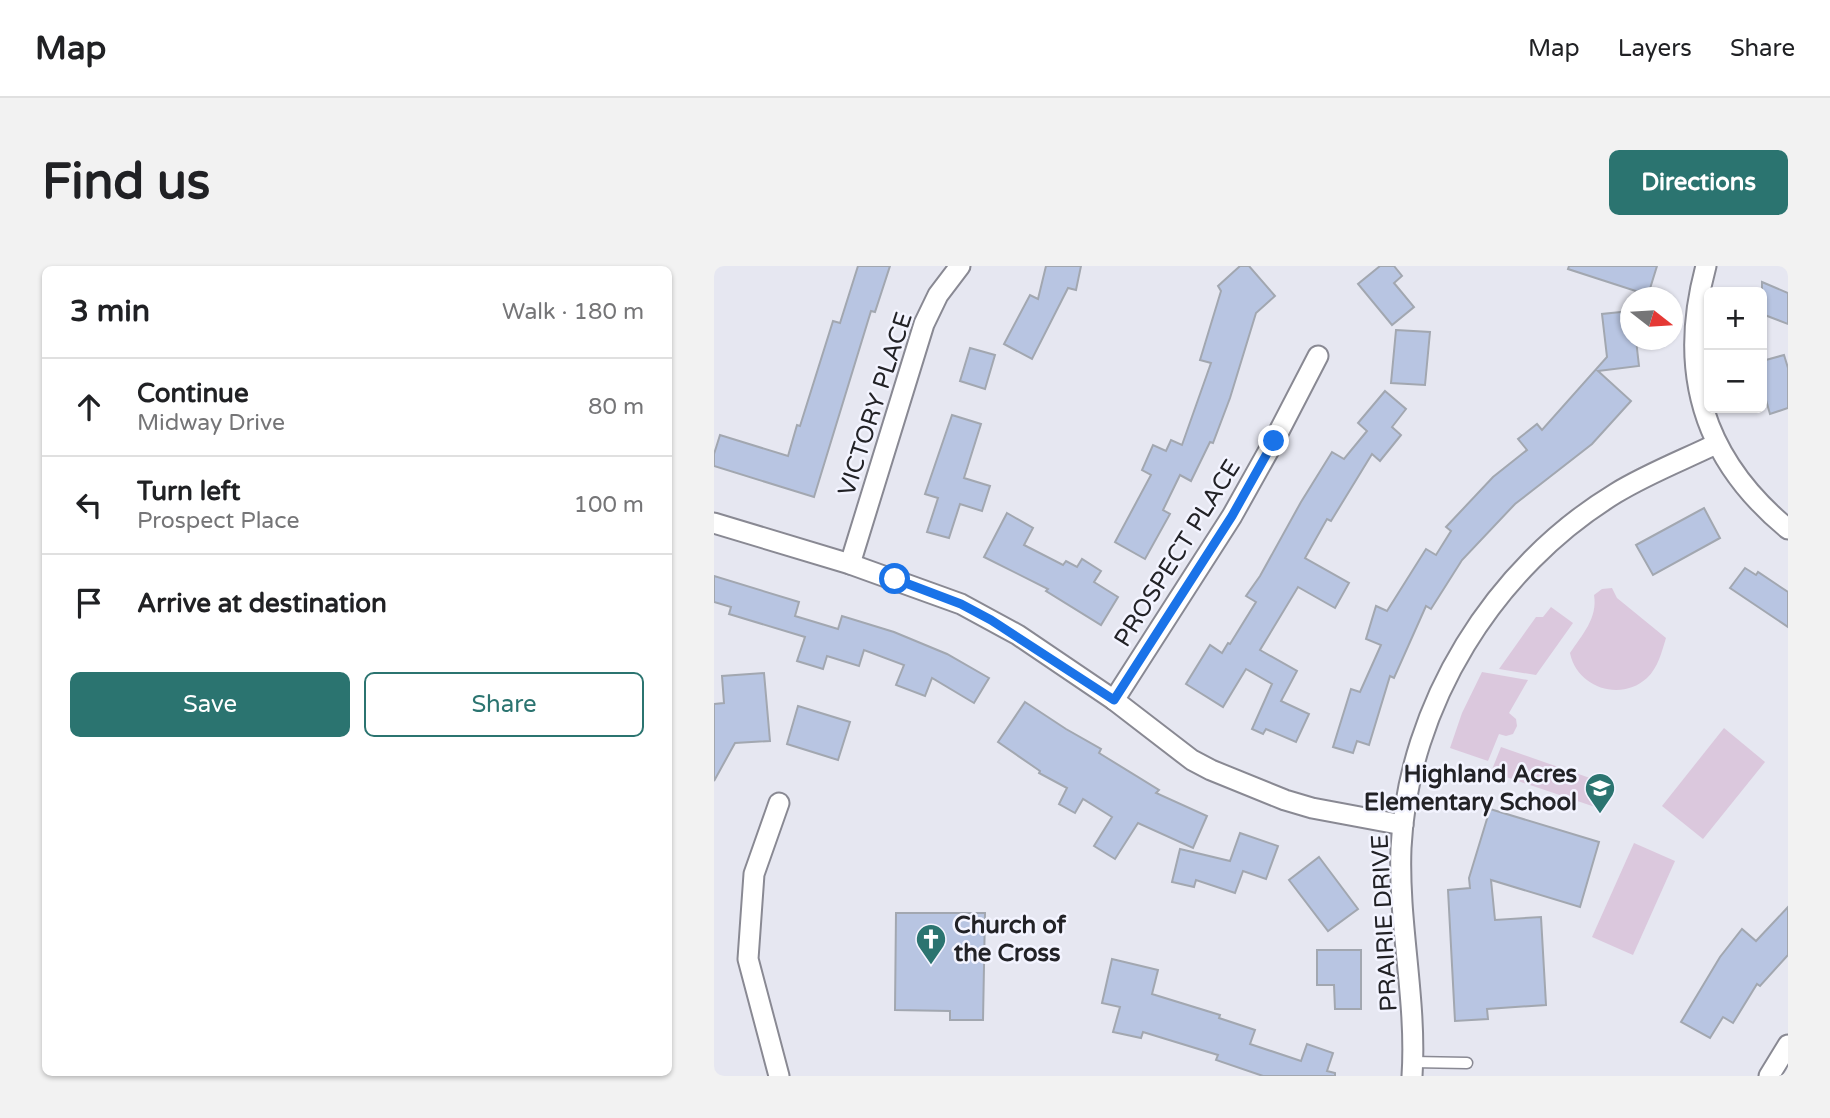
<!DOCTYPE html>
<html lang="en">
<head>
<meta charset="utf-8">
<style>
	:root { --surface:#fff; --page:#f2f2f2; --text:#202124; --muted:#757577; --line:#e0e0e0; --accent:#2b7470 }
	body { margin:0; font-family:"Varela Round",sans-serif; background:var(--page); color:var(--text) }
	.controls { position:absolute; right:21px; top:21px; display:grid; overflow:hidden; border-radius:10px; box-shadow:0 2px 5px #0004 }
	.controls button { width:63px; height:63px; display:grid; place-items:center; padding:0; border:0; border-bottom:2px solid var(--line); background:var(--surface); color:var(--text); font:35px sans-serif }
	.compass { position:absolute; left:906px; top:21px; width:63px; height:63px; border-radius:50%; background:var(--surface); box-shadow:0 2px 5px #0004; rotate:107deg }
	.stop { position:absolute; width:21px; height:21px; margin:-16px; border:5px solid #1a73e8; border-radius:50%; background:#fff }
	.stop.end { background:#1a73e8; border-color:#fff; box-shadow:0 2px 7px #0008 }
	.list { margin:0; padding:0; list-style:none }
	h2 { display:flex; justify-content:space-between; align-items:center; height:91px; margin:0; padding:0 28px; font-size:30px }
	h2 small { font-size:23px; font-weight:400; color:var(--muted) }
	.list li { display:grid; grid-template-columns:46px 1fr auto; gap:21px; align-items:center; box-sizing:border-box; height:98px; padding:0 28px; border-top:2px solid var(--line) }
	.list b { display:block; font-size:26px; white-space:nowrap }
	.list p { margin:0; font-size:23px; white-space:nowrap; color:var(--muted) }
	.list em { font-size:23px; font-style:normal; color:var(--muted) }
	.actions { display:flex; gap:14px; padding:21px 28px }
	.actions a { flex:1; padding:16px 0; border:2px solid var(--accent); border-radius:10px; text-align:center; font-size:24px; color:var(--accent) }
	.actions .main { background:var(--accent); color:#fff }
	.icon { flex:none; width:38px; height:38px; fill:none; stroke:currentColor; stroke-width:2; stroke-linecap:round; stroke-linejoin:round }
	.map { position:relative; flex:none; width:1074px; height:810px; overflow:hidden; border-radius:10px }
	header { display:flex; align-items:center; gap:42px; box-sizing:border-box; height:98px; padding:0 35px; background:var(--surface); border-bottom:2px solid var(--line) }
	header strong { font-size:33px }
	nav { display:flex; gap:38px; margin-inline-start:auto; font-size:24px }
	.intro { display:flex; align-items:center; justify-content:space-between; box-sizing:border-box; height:168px; padding:0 42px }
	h1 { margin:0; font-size:49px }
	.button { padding:18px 32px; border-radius:10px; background:var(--accent); color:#fff; font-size:24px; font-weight:700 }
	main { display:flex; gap:42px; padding:0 42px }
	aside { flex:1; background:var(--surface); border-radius:10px; box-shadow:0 2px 5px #0004 }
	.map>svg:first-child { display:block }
</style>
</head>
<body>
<header>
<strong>Map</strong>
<nav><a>Map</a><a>Layers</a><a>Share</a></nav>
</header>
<div class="intro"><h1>Find us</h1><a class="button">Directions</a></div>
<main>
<aside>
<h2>3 min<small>Walk · 180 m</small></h2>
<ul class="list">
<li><svg class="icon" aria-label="ahead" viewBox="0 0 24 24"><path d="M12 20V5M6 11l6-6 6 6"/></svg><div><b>Continue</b><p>Midway Drive</p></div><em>80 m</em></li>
<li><svg class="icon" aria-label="left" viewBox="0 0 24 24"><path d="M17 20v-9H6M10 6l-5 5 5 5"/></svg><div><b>Turn left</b><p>Prospect Place</p></div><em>100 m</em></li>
<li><svg class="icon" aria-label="arrive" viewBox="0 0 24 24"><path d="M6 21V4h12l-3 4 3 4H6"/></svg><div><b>Arrive at destination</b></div></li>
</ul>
<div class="actions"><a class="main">Save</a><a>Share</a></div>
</aside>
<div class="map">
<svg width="1074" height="810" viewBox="0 0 1074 810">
	<rect width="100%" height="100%" fill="#e6e7f1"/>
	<g fill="#dbc8dd">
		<path d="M 898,322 L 903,332 L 952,372 C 948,385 944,402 933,412 C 907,436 863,422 856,387 C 868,369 884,352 880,329 L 888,323 Z"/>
		<path d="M 837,341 L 859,357 L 822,409 L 785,403 L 822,351 L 829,351 Z"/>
		<path d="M 768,406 L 814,414 L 795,447 L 802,453 L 803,460 L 799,468 L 792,470 L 785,468 L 774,495 L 736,482 L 748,447 Z"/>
		<path d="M 1010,462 L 1051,496 L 989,573 L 948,540 Z"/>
		<path d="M 787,481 L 896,519 L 887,543 L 777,506 Z"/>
		<path d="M 920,577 L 961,595 L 919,689 L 878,671 Z"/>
	</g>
	<g fill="#b8c5e2" stroke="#a2a7b0" stroke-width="2">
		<path d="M 144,0 L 176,0 L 161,46 L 157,45 L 100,231 L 0,200 L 0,188 L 6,169 L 74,190 L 83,159 L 86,160 L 119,55 L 126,57 Z"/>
		<path d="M 332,0 L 367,0 L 362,24 L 354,22 L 318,93 L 290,78 L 316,29 L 324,33 Z"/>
		<path d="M 526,0 L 535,0 L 561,30 L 542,47 L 516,132 L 499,177 L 496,176 L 477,215 L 466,209 L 449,244 L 456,248 L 431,293 L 401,276 L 437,209 L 428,204 L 439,179 L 452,185 L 457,174 L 468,179 L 497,97 L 486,94 L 507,25 L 504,20 Z"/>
		<path d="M 666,0 L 680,0 L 688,10 L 680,17 L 700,41 L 678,59 L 644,18 Z"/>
		<path d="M 855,0 L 943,0 L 934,29 L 854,3 Z"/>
		<path d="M 1048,16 L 1074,27 L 1074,58 L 1048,48 Z"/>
		<path d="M 916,45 L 916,74 L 922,74 L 925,100 L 884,105 L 917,135 L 878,178 L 801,238 L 748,294 L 717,343 L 712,340 L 680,412 L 676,410 L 655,479 L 643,475 L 639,487 L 619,481 L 637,423 L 646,426 L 667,379 L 652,373 L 662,340 L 673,345 L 712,283 L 722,289 L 737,265 L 732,261 L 779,211 L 813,184 L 804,173 L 823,158 L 828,164 L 893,91 L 888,48 Z"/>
		<path d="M 682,64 L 716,66 L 711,119 L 677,117 Z"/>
		<path d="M 256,82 L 281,89 L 271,123 L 246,115 Z"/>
		<path d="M 1070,89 L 1074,102 L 1074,142 L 1056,148 L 1048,120 L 1048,95 Z"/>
		<path d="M 671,125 L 692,143 L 678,161 L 687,169 L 666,195 L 658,188 L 617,255 L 613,253 L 591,292 L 635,317 L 621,342 L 584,321 L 546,384 L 583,405 L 567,435 L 595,448 L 582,476 L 552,463 L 549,468 L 538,463 L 558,418 L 532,403 L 509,441 L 472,418 L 496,379 L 508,387 L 514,377 L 516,378 L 542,336 L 532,330 L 546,310 L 587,236 L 618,186 L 630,193 L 653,165 L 644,157 Z"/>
		<path d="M 238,149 L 267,158 L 250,212 L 276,220 L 268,245 L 246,238 L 235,272 L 213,266 L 224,232 L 211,228 Z"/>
		<path d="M 990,242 L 1006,272 L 939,309 L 922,279 Z"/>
		<path d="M 293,247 L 319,262 L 310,279 L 349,299 L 352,295 L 363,301 L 368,293 L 387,305 L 380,316 L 404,331 L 387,359 L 332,325 L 334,323 L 270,291 Z"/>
		<path d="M 1031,302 L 1042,309 L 1044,306 L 1074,326 L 1074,361 L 1016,322 Z"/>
		<path d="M 0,310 L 85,336 L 81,350 L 124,363 L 128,350 L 180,366 L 233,388 L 275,412 L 260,437 L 218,412 L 211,430 L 182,419 L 190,399 L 150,384 L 145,400 L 113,390 L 109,403 L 83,395 L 91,371 L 15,348 L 17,341 L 0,336 Z"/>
		<path d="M 50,407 L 56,475 L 21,477 L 0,515 L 0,438 L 10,437 L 8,410 Z"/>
		<path d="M 311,436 L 352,463 L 387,483 L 385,487 L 445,524 L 442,527 L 493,550 L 479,582 L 424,557 L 401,593 L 380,580 L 398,551 L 369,533 L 361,547 L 345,538 L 353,522 L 325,507 L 326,505 L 284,476 Z"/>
		<path d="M 84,440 L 136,456 L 124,494 L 73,478 Z"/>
		<path d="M 776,543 L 885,576 L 866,641 L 777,614 L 781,654 L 827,651 L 832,739 L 773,743 L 774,753 L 741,755 L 734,624 L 756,622 L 755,612 Z"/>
		<path d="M 526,567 L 564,580 L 552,613 L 529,605 L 521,627 L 482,614 L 480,621 L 458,616 L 466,583 L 516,595 Z"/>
		<path d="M 605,591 L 644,643 L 614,665 L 575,614 Z"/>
		<path d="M 1074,641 L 1074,689 L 1046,720 L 1043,718 L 1019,757 L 1009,751 L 996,772 L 967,756 L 1006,691 L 1028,663 L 1042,675 Z"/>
		<path d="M 182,647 L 271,647 L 269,754 L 236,754 L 236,745 L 181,744 Z"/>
		<path d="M 603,684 L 647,684 L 647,743 L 621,743 L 620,719 L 603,719 Z"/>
		<path d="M 398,693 L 444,704 L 438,728 L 506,749 L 505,752 L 541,764 L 536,778 L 587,795 L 593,778 L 619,787 L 613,805 L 621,807 L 621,810 L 549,810 L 502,794 L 504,789 L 429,766 L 427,772 L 399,766 L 406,741 L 388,737 Z"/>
	</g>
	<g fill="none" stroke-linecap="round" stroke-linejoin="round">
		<g stroke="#898993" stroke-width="13">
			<path id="lane" d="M 699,796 L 753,797"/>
		</g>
		<g stroke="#898993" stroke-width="23">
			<g id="street">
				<path d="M 992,0 C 963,106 989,193 1074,263"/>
				<path d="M 0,257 L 136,298 L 247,338 L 304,369 L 400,434 L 478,494 L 497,504 L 571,534 L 598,542 L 689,559"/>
				<path d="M 136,298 L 210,58 L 224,29 L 246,0"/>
				<path d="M 400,434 L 518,250 L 560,175 L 604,90"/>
				<path d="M 65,537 L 40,608 L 34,693 L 65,810"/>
				<path d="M 698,810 C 703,734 684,658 687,582 C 694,439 780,301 902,227 C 933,208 969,194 1002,178"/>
				<path d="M 1055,810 L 1074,779"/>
			</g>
		</g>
		<use href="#lane" stroke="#fff" stroke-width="10"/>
		<use href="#street" stroke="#fff" stroke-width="19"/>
	</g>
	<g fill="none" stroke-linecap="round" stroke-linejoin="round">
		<path stroke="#1a73e8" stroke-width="9" d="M 181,313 L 247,338 L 277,354 L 400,434 L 518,250 L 560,175"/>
	</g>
	<defs>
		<g id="school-pin" transform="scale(1.575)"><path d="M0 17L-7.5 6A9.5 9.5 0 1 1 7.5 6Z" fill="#2b7470" stroke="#f3f4ff"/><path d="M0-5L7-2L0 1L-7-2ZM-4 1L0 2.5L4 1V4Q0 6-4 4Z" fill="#fff"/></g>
		<g id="church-pin" transform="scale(1.575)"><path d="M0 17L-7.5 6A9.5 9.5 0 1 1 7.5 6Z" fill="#2b7470" stroke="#f3f4ff"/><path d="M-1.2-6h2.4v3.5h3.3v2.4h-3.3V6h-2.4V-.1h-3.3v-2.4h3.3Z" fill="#fff"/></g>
	</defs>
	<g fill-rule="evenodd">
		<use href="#school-pin" x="886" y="522"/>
		<use href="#church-pin" x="217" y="673"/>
	</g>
	<g text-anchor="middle" stroke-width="5" stroke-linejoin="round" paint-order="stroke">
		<g font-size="24" fill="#222226" stroke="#f3f4ff">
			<text transform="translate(161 138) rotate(-72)" y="8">VICTORY PLACE</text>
			<text transform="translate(463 287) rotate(-58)" y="8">PROSPECT PLACE</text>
			<text transform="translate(670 657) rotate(-93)" y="8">PRAIRIE DRIVE</text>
		</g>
		<g font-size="24" font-weight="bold" fill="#222226" stroke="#f3f4ff" text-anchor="end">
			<text x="863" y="516">Highland Acres<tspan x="863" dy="28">Elementary School</tspan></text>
			<text x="240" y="667" text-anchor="start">Church of<tspan x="240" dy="28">the Cross</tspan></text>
		</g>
	</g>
</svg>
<div class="controls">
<button>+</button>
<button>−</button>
</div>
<svg class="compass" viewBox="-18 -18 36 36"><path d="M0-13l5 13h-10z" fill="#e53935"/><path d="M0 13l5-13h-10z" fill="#757577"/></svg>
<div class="stop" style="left:181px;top:313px"></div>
<div class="stop end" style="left:560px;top:175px"></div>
</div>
</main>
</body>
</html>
